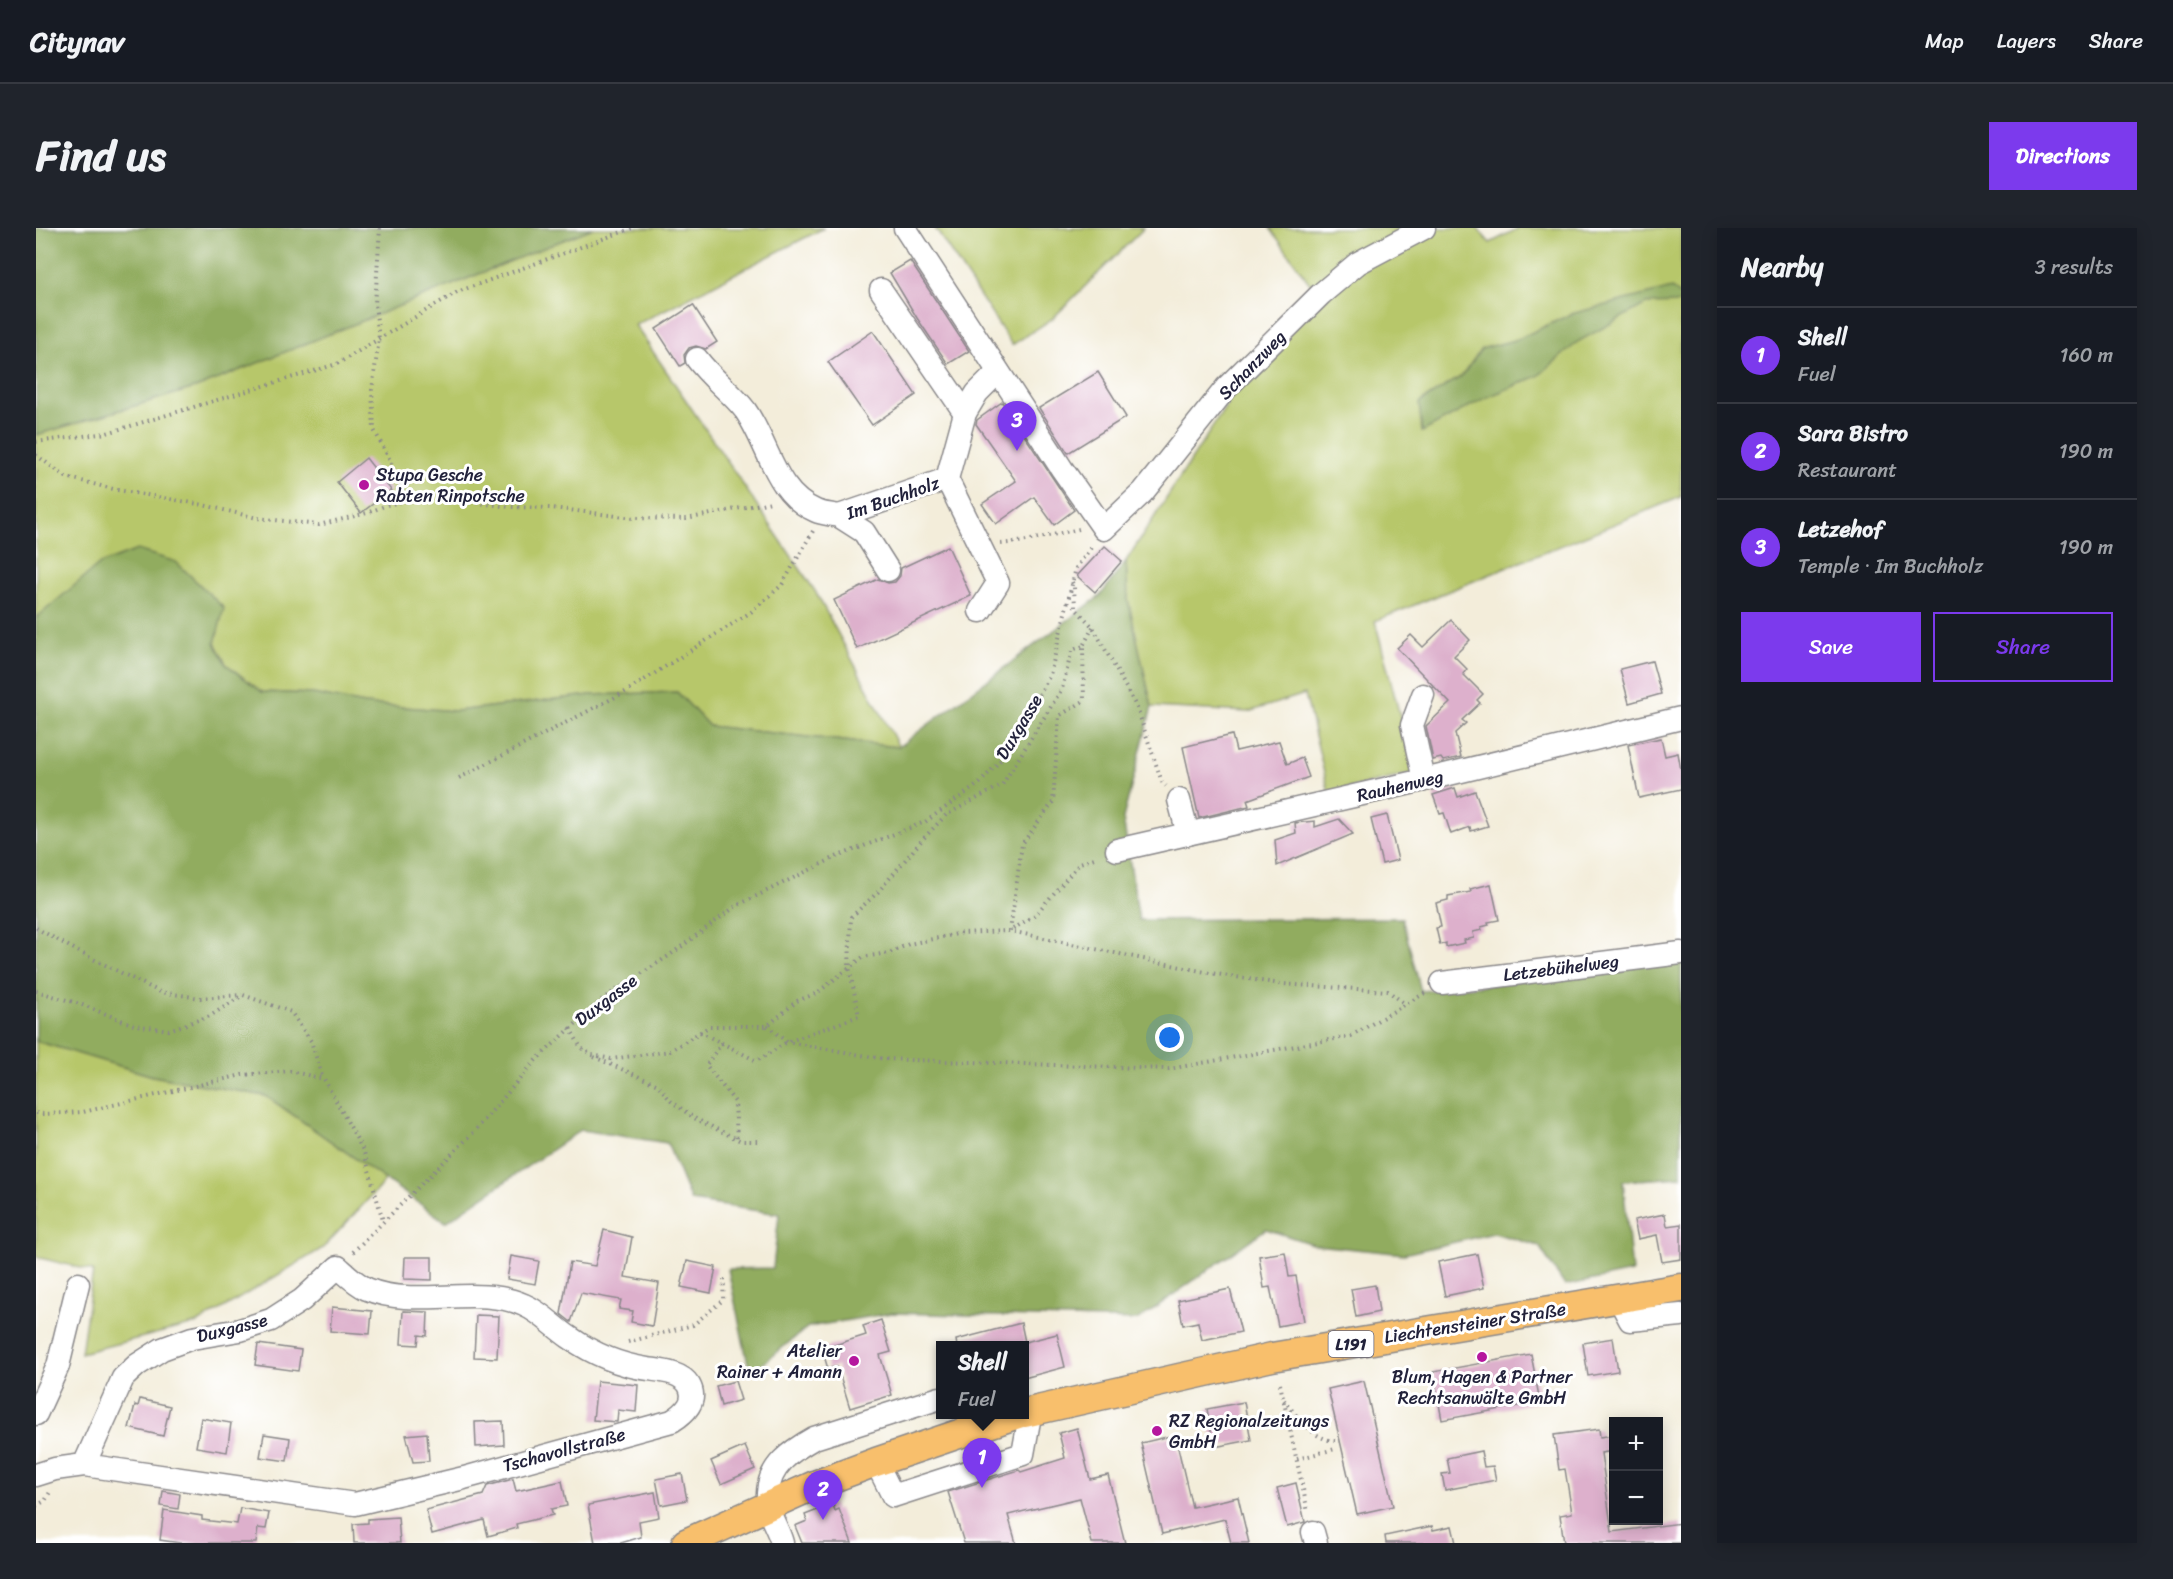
<!DOCTYPE html>
<html lang="en">
<head>
<meta charset="utf-8">
<style>
	:root { --surface:#171b24; --page:#20242c; --text:#f1f3f6; --muted:#9ea1a6; --line:#363941; --accent:#7c3aed }
	body { margin:0; font-family:Sriracha,sans-serif; background:var(--page); color:var(--text) }
	.controls { position:absolute; right:18px; bottom:18px; display:grid; overflow:hidden; border-radius:0px; box-shadow:0 3px 15px #0003 }
	.controls button { width:54px; height:54px; display:grid; place-items:center; padding:0; border:0; border-bottom:2px solid var(--line); background:var(--surface); color:var(--text); font:30px sans-serif }
	.you { position:absolute; left:1134px; top:810px; width:21px; height:21px; margin:-15px; border:4px solid #fff; border-radius:50%; background:#1a73e8; box-shadow:0 0 0 9px #1a73e833 }
	.badge { display:grid; place-items:center; width:39px; height:39px; border-radius:50%; background:var(--accent); color:#fff; font-size:20px; font-weight:700 }
	.pin { position:absolute; translate:-50% -50px; filter:drop-shadow(0 2px 3px #0008) }
	.pin::after { content:''; position:absolute; top:32px; width:21px; height:18px; background:inherit; clip-path:polygon(0 0,100% 0,50% 100%) }
	.popup { position:absolute; left:900px; top:1113px; width:93px; height:78px; box-sizing:border-box; display:grid; place-content:center; border-radius:0px; background:var(--surface); filter:drop-shadow(0 2px 4px #0005); font-size:20px; white-space:nowrap; color:var(--muted) }
	.popup b { font-size:22px; color:var(--text) }
	.popup::after { content:''; position:absolute; left:50%; top:100%; margin-left:-12px; border:12px solid transparent; border-top-color:var(--surface) }
	.list { margin:0; padding:0; list-style:none }
	h2 { display:flex; justify-content:space-between; align-items:center; height:78px; margin:0; padding:0 24px; font-size:26px }
	h2 small { font-size:20px; font-weight:400; color:var(--muted) }
	.list li { display:grid; grid-template-columns:39px 1fr auto; gap:18px; align-items:center; box-sizing:border-box; height:96px; padding:0 24px; border-top:2px solid var(--line) }
	.list b { display:block; font-size:22px; white-space:nowrap }
	.list p { margin:0; font-size:20px; white-space:nowrap; color:var(--muted) }
	.list em { font-size:20px; font-style:normal; color:var(--muted) }
	.actions { display:flex; gap:12px; padding:18px 24px }
	.actions a { flex:1; padding:14px 0; border:2px solid var(--accent); border-radius:0px; text-align:center; font-size:21px; color:var(--accent) }
	.actions .main { background:var(--accent); color:#fff }
	.map { position:relative; flex:none; width:1645px; height:1315px; overflow:hidden; border-radius:0px }
	header { display:flex; align-items:center; gap:36px; box-sizing:border-box; height:84px; padding:0 30px; background:var(--surface); border-bottom:2px solid var(--line) }
	header strong { font-size:28px }
	nav { display:flex; gap:33px; margin-inline-start:auto; font-size:21px }
	.intro { display:flex; align-items:center; justify-content:space-between; box-sizing:border-box; height:144px; padding:0 36px }
	h1 { margin:0; font-size:42px }
	.button { padding:15px 27px; border-radius:0px; background:var(--accent); color:#fff; font-size:21px; font-weight:700 }
	main { display:flex; gap:36px; padding:0 36px }
	aside { flex:1; background:var(--surface); border-radius:0px; box-shadow:0 3px 15px #0003 }
	.map>svg:first-child { display:block }
</style>
</head>
<body>
<header>
<strong>Citynav</strong>
<nav><a>Map</a><a>Layers</a><a>Share</a></nav>
</header>
<div class="intro"><h1>Find us</h1><a class="button">Directions</a></div>
<main>
<div class="map">
<svg width="1645" height="1315" viewBox="0 0 1645 1315">
	<rect width="100%" height="100%" fill="#fff"/>
	<filter id="ink" filterUnits="userSpaceOnUse"><feTurbulence type="fractalNoise" baseFrequency=".0167" numOctaves="2"/><feDisplacementMap in="SourceGraphic" scale="12" xChannelSelector="R" yChannelSelector="G"/><feConvolveMatrix kernelMatrix="1 2 1 2 8 2 1 2 1" color-interpolation-filters="sRGB"/></filter>
	<filter id="wash" filterUnits="userSpaceOnUse"><feTurbulence type="fractalNoise" baseFrequency=".008" numOctaves="4" result="noise"/><feDisplacementMap in="SourceGraphic" scale="24" xChannelSelector="R" yChannelSelector="G"/><feGaussianBlur stdDeviation="1.35" result="paint"/><feColorMatrix in="noise" values="0 0 0 0 0 0 0 0 0 0 0 0 0 0 0 0 0 1.4 0 .05"/><feComposite in="paint" operator="in"/></filter>
	<g filter="url(#wash)">
		<rect width="100%" height="100%" fill="#f3edda"/>
		<g fill="#b7c76a" stroke="#6c7452" stroke-width="1.5">
			<path d="M 557,0 L 788,0 L 599,97 L 779,363 L 863,519 L 673,498 L 641,464 L 555,467 L 420,483 L 328,476 L 277,466 L 226,464 L 190,436 L 179,415 L 187,379 L 0,390 L 0,207 L 162,159 Z"/>
			<path d="M 899,0 L 1108,0 L 1016,91 L 976,117 Z"/>
			<path d="M 1234,0 L 1441,0 L 1454,15 L 1483,0 L 1645,0 L 1645,269 L 1339,393 L 1379,545 L 1293,565 L 1269,466 L 1212,484 L 1116,479 L 1092,372 L 1090,333 L 1199,164 L 1282,67 Z"/>
			<path d="M 0,813 L 117,848 L 230,868 L 350,952 L 287,1020 L 162,1095 L 45,1125 L 57,1043 L 0,1029 Z"/>
		</g>
		<g fill="#91ac5e" stroke="#5a674c" stroke-width="1.5">
			<path d="M 0,0 L 557,0 L 162,159 L 0,207 Z"/>
			<path d="M 1636,60 L 1645,68 L 1645,75 L 1610,76 L 1543,113 L 1502,148 L 1447,171 L 1386,204 L 1383,175 L 1426,148 L 1445,121 L 1482,111 L 1535,86 Z"/>
			<path d="M 101,322 L 140,334 L 188,380 L 179,415 L 190,436 L 226,464 L 277,466 L 328,476 L 420,483 L 555,467 L 641,464 L 673,498 L 862,519 L 1064,368 L 1090,333 L 1092,372 L 1116,479 L 1087,590 L 1103,692 L 1366,690 L 1385,763 L 1452,757 L 1645,728 L 1645,949 L 1587,953 L 1596,1044 L 1529,1058 L 1503,1018 L 1458,1005 L 1368,1026 L 1279,1017 L 1230,1001 L 1102,1092 L 856,1085 L 772,1099 L 714,1146 L 692,1041 L 737,1040 L 743,986 L 655,973 L 631,915 L 545,902 L 410,994 L 230,868 L 117,848 L 0,813 L 0,390 L 64,336 Z"/>
		</g>
		<g id="blocks">
			<g fill="#ddb0cc">
				<path d="M 874,33 L 933,123 L 912,136 L 881,90 L 854,45 Z"/>
				<path d="M 657,77 L 681,114 L 670,121 L 660,118 L 653,120 L 648,127 L 649,135 L 644,138 L 620,101 Z"/>
				<path d="M 837,103 L 880,167 L 836,197 L 792,134 Z"/>
				<path d="M 1062,144 L 1090,189 L 1032,225 L 1003,180 Z"/>
				<path d="M 966,174 L 1038,282 L 1018,297 L 998,269 L 960,296 L 946,276 L 980,253 L 940,196 L 941,192 Z"/>
				<path d="M 330,230 L 355,262 L 325,285 L 301,254 Z"/>
				<path d="M 912,318 L 935,368 L 821,421 L 798,372 L 842,351 L 852,355 L 859,354 L 864,348 L 865,340 Z"/>
				<path d="M 1069,318 L 1086,333 L 1059,364 L 1041,348 Z"/>
				<path d="M 1415,392 L 1434,412 L 1418,428 L 1431,441 L 1427,446 L 1447,466 L 1441,472 L 1444,475 L 1426,492 L 1430,495 L 1419,505 L 1425,529 L 1407,533 L 1405,530 L 1397,532 L 1390,498 L 1414,475 L 1361,420 L 1375,407 L 1387,419 Z"/>
				<path d="M 1616,433 L 1625,466 L 1593,475 L 1584,441 Z"/>
				<path d="M 1196,507 L 1200,523 L 1243,513 L 1251,536 L 1266,530 L 1273,549 L 1211,572 L 1213,578 L 1163,590 L 1147,519 Z"/>
				<path d="M 1625,510 L 1629,528 L 1642,525 L 1645,542 L 1645,561 L 1603,570 L 1592,517 Z"/>
				<path d="M 1419,560 L 1422,569 L 1439,563 L 1452,598 L 1435,603 L 1434,599 L 1415,606 L 1408,585 L 1404,586 L 1397,567 Z"/>
				<path d="M 1351,587 L 1362,632 L 1346,636 L 1335,591 Z"/>
				<path d="M 1303,591 L 1317,606 L 1241,638 L 1239,612 L 1260,605 L 1259,595 L 1279,593 L 1279,599 Z"/>
				<path d="M 1455,656 L 1463,692 L 1452,694 L 1453,697 L 1445,699 L 1446,702 L 1437,704 L 1438,710 L 1428,712 L 1429,715 L 1410,719 L 1410,715 L 1404,717 L 1400,700 L 1405,699 L 1400,675 L 1412,672 L 1412,668 L 1435,664 L 1434,661 Z"/>
				<path d="M 1629,986 L 1631,998 L 1645,996 L 1645,1031 L 1626,1034 L 1621,1007 L 1602,1011 L 1598,992 Z"/>
				<path d="M 568,1002 L 596,1009 L 589,1049 L 623,1055 L 616,1098 L 595,1094 L 597,1083 L 583,1081 L 585,1072 L 545,1065 L 535,1094 L 525,1086 L 534,1034 L 559,1038 Z"/>
				<path d="M 1249,1024 L 1253,1049 L 1260,1048 L 1268,1093 L 1242,1098 L 1234,1059 L 1228,1060 L 1223,1028 Z"/>
				<path d="M 1441,1026 L 1448,1060 L 1409,1068 L 1402,1034 Z"/>
				<path d="M 475,1028 L 503,1033 L 499,1056 L 471,1051 Z"/>
				<path d="M 369,1029 L 396,1029 L 396,1052 L 368,1051 Z"/>
				<path d="M 651,1033 L 680,1039 L 675,1065 L 645,1059 Z"/>
				<path d="M 1339,1057 L 1343,1084 L 1320,1089 L 1315,1061 Z"/>
				<path d="M 1194,1061 L 1205,1104 L 1166,1112 L 1162,1094 L 1147,1097 L 1142,1072 Z"/>
				<path d="M 296,1079 L 336,1083 L 334,1106 L 294,1103 Z"/>
				<path d="M 367,1083 L 392,1084 L 391,1108 L 383,1107 L 382,1117 L 365,1116 Z"/>
				<path d="M 440,1087 L 463,1088 L 461,1130 L 438,1129 Z"/>
				<path d="M 845,1092 L 855,1124 L 844,1127 L 856,1167 L 814,1180 L 801,1138 L 792,1141 L 786,1121 L 830,1107 L 827,1098 Z"/>
				<path d="M 985,1095 L 989,1114 L 1021,1106 L 1029,1139 L 988,1150 L 988,1118 L 921,1118 L 920,1112 Z"/>
				<path d="M 1577,1110 L 1582,1143 L 1552,1148 L 1547,1115 Z"/>
				<path d="M 222,1116 L 265,1122 L 262,1143 L 219,1137 Z"/>
				<path d="M 1495,1126 L 1504,1174 L 1406,1192 L 1397,1144 Z"/>
				<path d="M 561,1153 L 602,1157 L 600,1184 L 582,1182 L 581,1194 L 557,1192 Z"/>
				<path d="M 699,1153 L 705,1172 L 685,1178 L 680,1158 Z"/>
				<path d="M 1328,1153 L 1357,1278 L 1321,1286 L 1292,1161 Z"/>
				<path d="M 104,1171 L 134,1178 L 127,1208 L 93,1200 L 99,1177 L 102,1178 Z"/>
				<path d="M 1208,1174 L 1215,1212 L 1178,1219 L 1171,1181 Z"/>
				<path d="M 165,1190 L 195,1195 L 191,1224 L 160,1219 Z"/>
				<path d="M 467,1193 L 468,1217 L 440,1219 L 439,1194 Z"/>
				<path d="M 1041,1200 L 1054,1251 L 1072,1247 L 1089,1315 L 1056,1315 L 1044,1270 L 972,1287 L 980,1315 L 928,1315 L 912,1264 L 983,1242 L 985,1244 L 1029,1230 L 1023,1205 Z"/>
				<path d="M 1563,1201 L 1564,1209 L 1578,1207 L 1578,1223 L 1565,1225 L 1576,1304 L 1645,1295 L 1645,1315 L 1528,1315 L 1524,1287 L 1536,1285 L 1529,1241 L 1523,1242 L 1518,1207 Z"/>
				<path d="M 391,1205 L 393,1233 L 377,1234 L 370,1207 Z"/>
				<path d="M 228,1206 L 254,1210 L 251,1233 L 224,1229 Z"/>
				<path d="M 1139,1207 L 1156,1279 L 1202,1269 L 1213,1315 L 1195,1315 L 1189,1291 L 1126,1306 L 1105,1215 Z"/>
				<path d="M 709,1218 L 719,1241 L 685,1256 L 675,1233 Z"/>
				<path d="M 1445,1223 L 1448,1239 L 1457,1238 L 1460,1252 L 1409,1262 L 1406,1246 L 1414,1245 L 1411,1230 Z"/>
				<path d="M 646,1246 L 651,1272 L 625,1277 L 620,1251 Z"/>
				<path d="M 477,1251 L 480,1263 L 526,1253 L 531,1278 L 515,1281 L 517,1287 L 480,1296 L 481,1300 L 452,1308 L 448,1292 L 396,1306 L 390,1282 L 447,1267 L 451,1258 Z"/>
				<path d="M 1260,1255 L 1269,1294 L 1251,1299 L 1241,1260 Z"/>
				<path d="M 127,1263 L 144,1266 L 142,1281 L 125,1278 Z"/>
				<path d="M 619,1264 L 623,1289 L 603,1293 L 605,1309 L 585,1315 L 559,1315 L 552,1277 Z"/>
				<path d="M 797,1276 L 799,1283 L 803,1281 L 816,1315 L 766,1315 L 759,1298 L 771,1293 L 769,1287 Z"/>
				<path d="M 204,1280 L 233,1285 L 230,1301 L 222,1300 L 220,1315 L 144,1315 L 124,1312 L 128,1282 L 166,1288 L 166,1292 L 201,1296 Z"/>
				<path d="M 362,1289 L 364,1315 L 318,1315 L 317,1296 L 332,1295 L 332,1291 Z"/>
				<path d="M 1396,1298 L 1397,1302 L 1416,1298 L 1420,1315 L 1350,1315 L 1349,1308 Z"/>
			</g>
		</g>
	</g>
	<g filter="url(#ink)">
		<use href="#blocks" fill-opacity="0" stroke="#8a888a" stroke-width="1.5"/>
		<g fill="none" stroke-linecap="round" stroke-linejoin="round">
			<g stroke="#8a888a" stroke-width="25">
				<g id="minor">
					<path d="M 869,0 L 1026,241 L 1068,301 L 1107,264 L 1190,160 L 1285,66 L 1322,35 L 1388,0"/>
					<path d="M 845,62 L 929,185"/>
					<path d="M 661,131 C 675,150 696,165 709,182 C 733,216 738,265 780,283 C 787,286 795,286 803,288"/>
					<path d="M 852,342 L 828,304 L 803,288 L 911,251"/>
					<path d="M 944,383 L 962,355 L 911,251 L 929,185 L 941,165 L 962,144"/>
					<path d="M 1387,467 L 1376,497 L 1388,552"/>
					<path d="M 1143,572 L 1152,606"/>
					<path d="M 1081,622 L 1388,552 L 1645,490"/>
					<path d="M 1406,755 L 1645,725"/>
					<path d="M 1583,1071 L 1594,1092 L 1645,1087"/>
					<path d="M 0,1186 L 22,1138 L 42,1056"/>
					<path d="M 840,1234 L 857,1268 L 987,1226 L 995,1182"/>
					<path d="M 0,1247 L 19,1241 L 48,1237 L 319,1276 L 428,1250 L 636,1193 C 649,1185 662,1173 653,1157 C 645,1144 625,1143 612,1141 C 582,1137 557,1126 533,1109 C 518,1099 505,1084 488,1077 C 442,1056 378,1081 331,1061 C 320,1056 311,1047 302,1039 L 266,1072 L 235,1092 L 204,1102 L 156,1110 L 126,1121 L 101,1137 L 87,1150 L 48,1237"/>
					<path d="M 1277,1304 L 1280,1315"/>
					<path d="M 746,1315 C 743,1303 735,1291 732,1280 C 731,1275 732,1270 732,1265 C 733,1238 755,1223 778,1210 L 904,1170"/>
				</g>
			</g>
			<g stroke="#8a888a" stroke-width="31">
				<g id="major">
					<path d="M 988,1185 L 1236,1129 L 1645,1060"/>
					<path d="M 650,1315 L 781,1256 L 840,1234 L 982,1186"/>
				</g>
			</g>
			<g stroke="#8a888a" stroke-width="4" stroke-dasharray="1.5 4.5" stroke-linecap="butt">
				<path d="M 344,0 L 339,76 L 343,111 L 336,162 L 338,202 L 354,232 L 370,273"/>
				<path d="M 0,214 L 71,205 L 301,136 L 421,64 L 597,0"/>
				<path d="M 0,227 L 30,249 L 81,262 L 163,276 L 221,290 L 283,297 L 331,285 L 351,277 L 370,273 L 411,271 L 473,279 L 516,280 L 598,290 L 650,291 L 735,274"/>
				<path d="M 965,316 L 990,313 L 1043,301"/>
				<path d="M 1036,354 L 1038,359 L 1039,380 L 1057,399 L 1101,480 L 1126,554 L 1130,558"/>
				<path d="M 1057,399 L 1047,418 L 1048,473 L 1023,488 L 1017,574 L 986,616 L 974,703 L 1174,745 L 1245,756 L 1352,763 L 1369,776"/>
				<path d="M 423,550 L 591,463 L 715,384 L 746,357 L 777,303"/>
				<path d="M 0,700 L 47,726 L 124,764 L 164,770 L 206,767"/>
				<path d="M 0,763 L 44,776 L 98,797 L 133,802 L 174,788 L 207,767 L 255,784 L 275,813 L 287,851"/>
				<path d="M 731,798 L 751,814 L 848,831 L 1133,841 L 1315,808 L 1389,765"/>
				<path d="M 534,800 L 545,820 L 556,827 L 575,831 L 634,823 L 674,798 L 731,798 L 761,773 L 781,765 L 827,729 L 853,725 L 873,716 L 926,705 L 974,703 L 1000,686 L 1044,635 L 1061,629"/>
				<path d="M 664,804 L 721,833 L 751,814 L 823,788 L 813,739 L 815,689 L 842,664 L 886,612 L 910,587 L 966,557 L 1026,461 L 1036,422 L 1047,418"/>
				<path d="M 686,815 L 670,837 L 699,874 L 701,911"/>
				<path d="M 558,829 L 622,857 L 635,873 L 658,890 L 705,913 L 725,913"/>
				<path d="M 0,885 L 7,886 L 47,884 L 206,847 L 254,843 L 288,851 L 328,924 L 347,993"/>
				<path d="M 317,1024 L 437,905 L 500,832 L 568,770 L 634,727 L 700,678 L 800,629 L 889,594 L 944,555 L 971,525 L 1014,447 L 1040,340 L 1057,317"/>
				<path d="M 592,1114 L 657,1097 L 687,1072 L 688,1051"/>
				<path d="M 1244,1156 L 1272,1284"/>
				<path d="M 1248,1172 C 1262,1189 1279,1215 1304,1213"/>
				<path d="M 1261,1231 L 1299,1221"/>
				<path d="M 0,1278 L 9,1273 L 14,1264"/>
			</g>
			<use href="#minor" stroke="#fff" stroke-width="22"/>
			<use href="#major" stroke="#f8bf6c" stroke-width="28"/>
		</g>
	</g>
	<g fill="#b5179e" stroke="#fff" stroke-width="2">
		<circle cx="328" cy="257" r="6"/>
		<circle cx="1446" cy="1129" r="6"/>
		<circle cx="818" cy="1133" r="6"/>
		<circle cx="1121" cy="1203" r="6"/>
	</g>
	<g text-anchor="middle" stroke-width="6" stroke-linejoin="round" paint-order="stroke">
		<rect fill="#fff" stroke="#646476" stroke-width="1.5" x="1292.5" y="1103" width="45" height="26" rx="4.5"/>
		<g font-size="16" font-weight="bold" fill="#22223b">
			<text x="1315" y="1122">L191</text>
		</g>
		<g font-size="18" fill="#22223b" stroke="#fff">
			<text transform="translate(1216 137) rotate(-46)" y="6">Schanzweg</text>
			<text transform="translate(857 270) rotate(-19)" y="6">Im Buchholz</text>
			<text transform="translate(983 499) rotate(-59)" y="6">Duxgasse</text>
			<text transform="translate(1364 558) rotate(-13)" y="6">Rauhenweg</text>
			<text transform="translate(1525 740) rotate(-7)" y="6">Letzebühelweg</text>
			<text transform="translate(570 772) rotate(-37)" y="6">Duxgasse</text>
			<text transform="translate(1439 1095) rotate(-9)" y="6">Liechtensteiner Straße</text>
			<text transform="translate(196 1100) rotate(-14)" y="6">Duxgasse</text>
			<text transform="translate(528 1222) rotate(-15)" y="6">Tschavollstraße</text>
		</g>
		<g font-size="18" fill="#22223b" stroke="#fff" text-anchor="start">
			<text x="340" y="253">Stupa Gesche<tspan x="340" dy="21">Rabten Rinpotsche</tspan></text>
			<text x="806" y="1129" text-anchor="end">Atelier<tspan x="806" dy="21">Rainer + Amann</tspan></text>
			<text x="1446" y="1155" text-anchor="middle">Blum, Hagen &amp; Partner<tspan x="1446" dy="21">Rechtsanwälte GmbH</tspan></text>
			<text x="1133" y="1199">RZ Regionalzeitungs<tspan x="1133" dy="21">GmbH</tspan></text>
		</g>
	</g>
</svg>
<div class="controls">
<button>+</button>
<button>−</button>
</div>
<div class="you"></div>
<div class="pin badge" style="left:946px;top:1260px">1</div>
<div class="popup"><b>Shell</b>Fuel</div>
<div class="pin badge" style="left:787px;top:1292px">2</div>
<div class="pin badge" style="left:981px;top:223px">3</div>
</div>
<aside>
<h2>Nearby<small>3 results</small></h2>
<ul class="list">
<li><span class="badge">1</span><div><b>Shell</b><p>Fuel</p></div><em>160 m</em></li>
<li><span class="badge">2</span><div><b>Sara Bistro</b><p>Restaurant</p></div><em>190 m</em></li>
<li><span class="badge">3</span><div><b>Letzehof</b><p>Temple · Im Buchholz</p></div><em>190 m</em></li>
</ul>
<div class="actions"><a class="main">Save</a><a>Share</a></div>
</aside>
</main>
</body>
</html>
